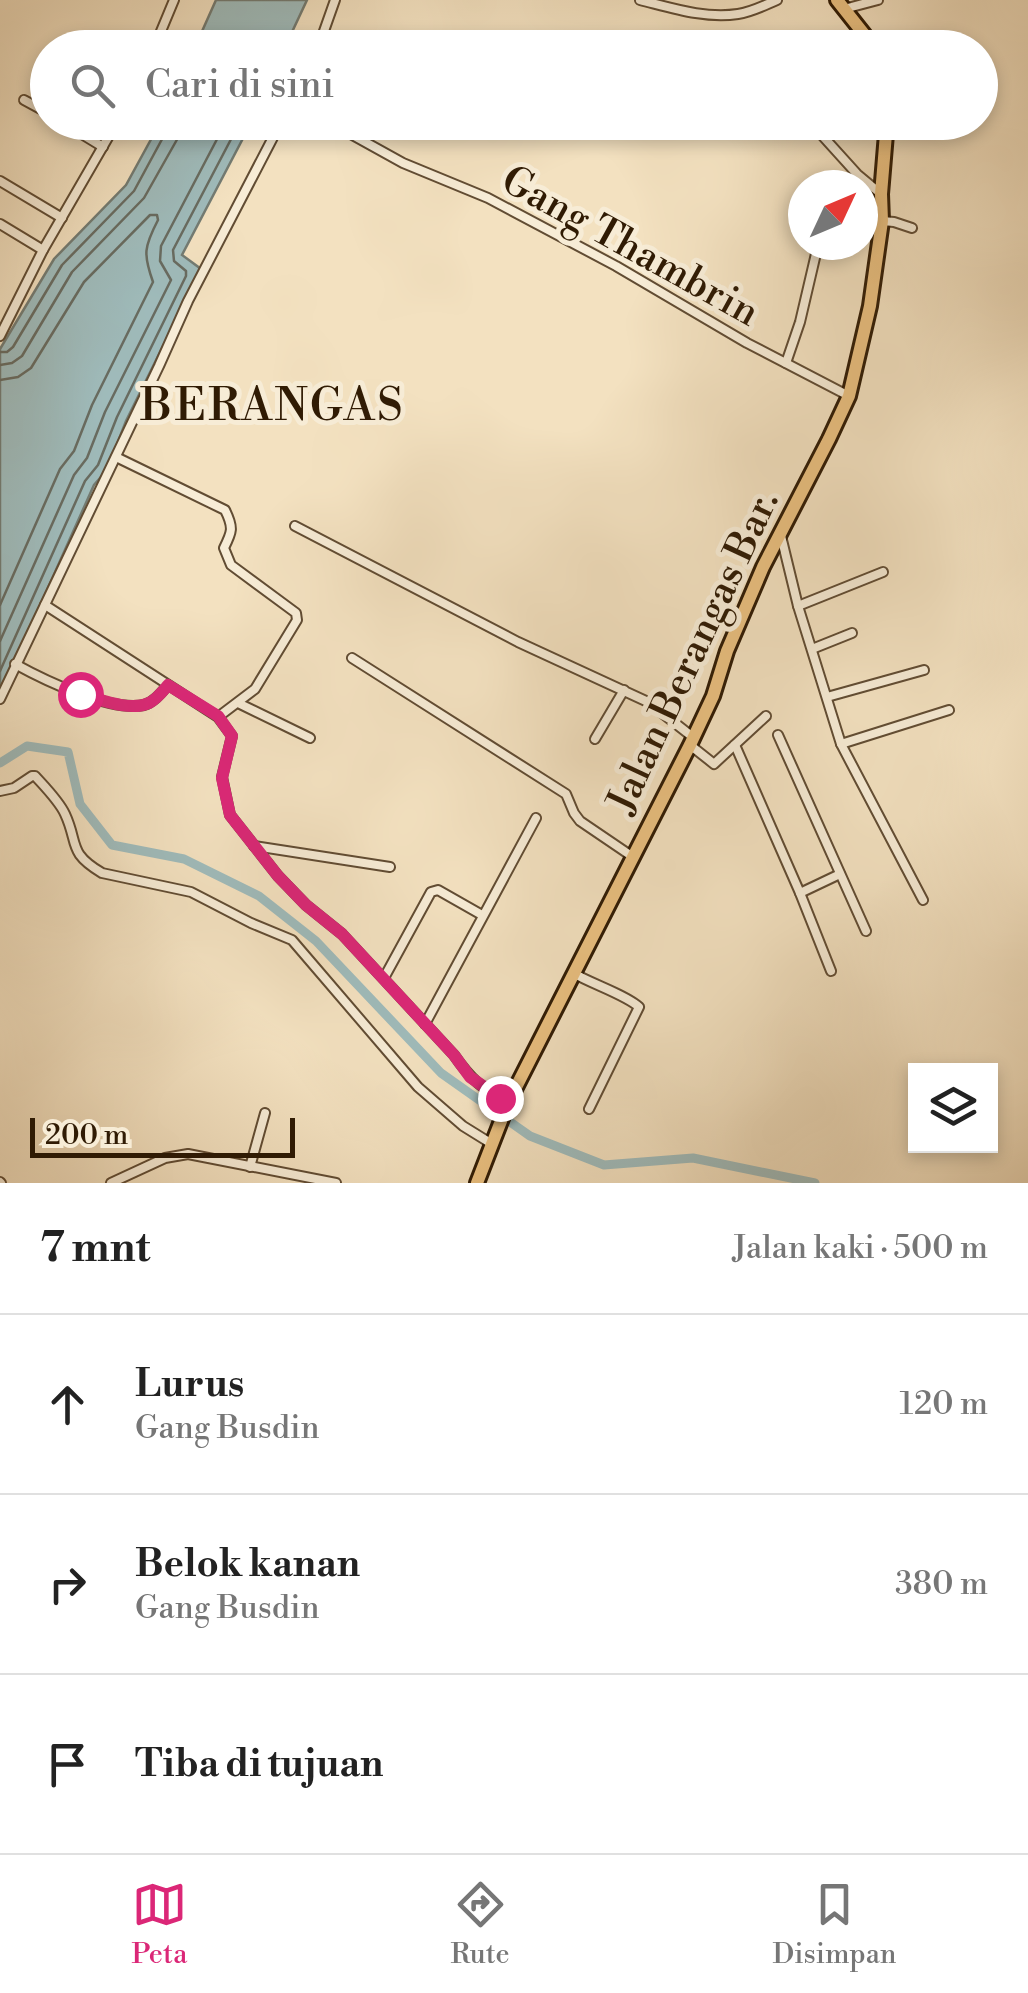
<!DOCTYPE html>
<html lang="id">
<head>
<meta charset="utf-8">
<style>
	:root { --surface:#fff; --page:#f6f6f6; --text:#222; --muted:#767676; --line:#e0e0e0; --accent:#db2777 }
	body { margin:0; font-family:"Libre Bodoni",serif; background:var(--page); color:var(--text) }
	.controls { position:absolute; right:30px; bottom:30px; display:grid; overflow:hidden; border-radius:0px; box-shadow:0 5px 15px #0003 }
	.controls button { width:90px; height:90px; display:grid; place-items:center; padding:0; border:0; border-bottom:2px solid var(--line); background:var(--surface); color:var(--text); font:50px sans-serif }
	.compass { position:absolute; left:788px; top:170px; width:90px; height:90px; border-radius:50%; background:var(--surface); box-shadow:0 5px 15px #0003; rotate:46deg }
	.scale { position:absolute; left:30px; bottom:25px; width:265px; box-sizing:border-box; padding-left:10px; border:5px solid #301b04; border-top:0; font-size:28px; line-height:35px; white-space:nowrap; color:#301b04; -webkit-text-stroke:8px #f7ecd6; paint-order:stroke }
	.stop { position:absolute; width:30px; height:30px; margin:-22px; border:8px solid #db2777; border-radius:50%; background:#fff }
	.stop.end { background:#db2777; border-color:#fff; box-shadow:0 2px 10px #0008 }
	.list { margin:0; padding:0; list-style:none }
	h2 { display:flex; justify-content:space-between; align-items:center; height:130px; margin:0; padding:0 40px; font-size:42px }
	h2 small { font-size:32px; font-weight:400; color:var(--muted) }
	.list li { display:grid; grid-template-columns:65px 1fr auto; gap:30px; align-items:center; box-sizing:border-box; height:180px; padding:0 40px; border-top:2px solid var(--line) }
	.list b { display:block; font-size:38px; white-space:nowrap }
	.list p { margin:0; font-size:32px; white-space:nowrap; color:var(--muted) }
	.list em { font-size:32px; font-style:normal; color:var(--muted) }
	.icon { flex:none; width:55px; height:55px; fill:none; stroke:currentColor; stroke-width:2; stroke-linecap:round; stroke-linejoin:round }
	.map { position:relative; flex:none; width:1028px; height:1183px; overflow:hidden }
	.search { position:absolute; background:var(--surface); box-shadow:0 5px 15px #0003; left:30px; right:30px; top:30px; height:110px; display:flex; align-items:center; gap:25px; box-sizing:border-box; padding:0 35px; border-radius:55px; color:var(--muted); font-size:38px }
	.sheet { height:670px; background:var(--surface) }
	nav { display:flex; justify-content:space-around; align-items:center; box-sizing:border-box; height:140px; border-top:2px solid var(--line); background:var(--surface); font-size:28px; color:var(--muted) }
	nav a { display:grid; justify-items:center; gap:5px }
	nav .on { color:var(--accent) }
	.map>svg:first-child { display:block }
</style>
</head>
<body>
<div class="map">
<svg width="1028" height="1183" viewBox="0 0 1028 1183">
	<rect width="100%" height="100%" fill="#f3e1c0"/>
	<filter id="stains"><feTurbulence type="fractalNoise" baseFrequency=".002" numOctaves="4"/><feColorMatrix values="0 0 0 0 .2 0 0 0 0 .09 0 0 0 0 .02 0 0 0 .5 -.17"/></filter>
	<radialGradient id="worn" r=".72"><stop offset=".6" stop-color="#630" stop-opacity="0"/><stop offset="1" stop-color="#630" stop-opacity=".3"/></radialGradient>
	<g fill="#9fbbbb" stroke="#737b72" stroke-width="2.5">
		<path d="M 216,0 L 307,0 L 285,47 L 195,47 Z"/>
		<path d="M 160,123 L 251,123 L 182,255 L 201,269 L 126,421 L 107,470 L 94,485 L 0,695 L 0,349 L 54,259 L 126,185 Z"/>
	</g>
	<g fill="none" stroke-linecap="round" stroke-linejoin="round">
		<g stroke="#686b60" stroke-width="2.5">
			<path d="M 0,352 L 7,352 L 13,347 L 62,265 L 134,191 L 167,130 L 168,122"/>
			<path d="M 0,365 L 12,363 L 22,356 L 72,272 L 144,198 L 179,136 L 181,122"/>
			<path d="M 0,380 L 18,377 L 31,368 L 84,282 L 150,215 L 157,215 L 158,220 C 144,247 143,254 153,282 L 92,405 L 74,451 L 60,469 L 0,605"/>
			<path d="M 0,641 L 74,475 L 87,458 L 105,412 L 171,280 L 160,261 L 161,246 L 226,122"/>
			<path d="M 0,671 L 85,481 L 98,465 L 117,417 L 186,276 L 186,271 L 174,261 L 173,250 L 240,122"/>
		</g>
		<path stroke="#9fbbbb" stroke-width="9" d="M 0,763 L 27,746 L 68,752 L 80,804 L 112,845 L 184,859 L 259,896 L 316,941 L 441,1073 L 530,1136 L 604,1165 L 693,1158 L 815,1183"/>
		<g stroke="#614c33" stroke-width="12">
			<g id="minor">
				<path d="M 640,0 C 672,8 705,19 738,14 C 752,12 765,5 777,0"/>
				<path d="M 844,9 L 878,0"/>
				<path d="M 154,48 L 174,0"/>
				<path d="M 318,48 L 335,0"/>
				<path d="M 24,100 L 48,113"/>
				<path d="M 62,122 L 103,147"/>
				<path d="M 329,122 L 403,163 L 488,198 L 616,266 L 747,343 L 849,396"/>
				<path d="M 810,122 L 857,174 L 881,194"/>
				<path d="M 0,181 L 62,218"/>
				<path d="M 882,221 L 894,222 L 912,228"/>
				<path d="M 0,224 L 43,250"/>
				<path d="M 0,336 L 43,250 L 117,122"/>
				<path d="M 786,363 L 800,322 L 818,245"/>
				<path d="M 116,457 L 225,510 C 234,528 232,532 224,548 L 231,565 L 296,613 L 297,620 L 255,689 L 218,717"/>
				<path d="M 295,526 L 518,642 L 648,702 L 694,738"/>
				<path d="M 781,536 L 798,606 L 841,744 L 923,900"/>
				<path d="M 45,605 L 218,717 L 232,736 L 222,777 L 230,815 L 278,876 L 306,905 L 342,934 L 454,1055 C 472,1081 481,1087 508,1103"/>
				<path d="M 798,606 L 883,572"/>
				<path d="M 812,649 L 852,633"/>
				<path d="M 352,658 L 566,794 L 574,813 L 580,821 L 633,857"/>
				<path d="M 15,664 C 44,680 110,712 144,705 C 154,702 161,693 168,685"/>
				<path d="M 827,697 L 924,670"/>
				<path d="M 0,699 L 159,366 L 188,301 L 281,122"/>
				<path d="M 238,703 L 310,738"/>
				<path d="M 778,735 L 866,931"/>
				<path d="M 595,739 L 624,690"/>
				<path d="M 841,744 L 949,710"/>
				<path d="M 690,745 L 714,764 L 766,716"/>
				<path d="M 735,745 L 800,893 L 831,971"/>
				<path d="M 0,791 L 14,788 L 32,776 L 35,776 C 45,787 59,801 65,814 C 79,844 67,852 102,873 L 191,892 L 251,923 L 292,940 L 418,1087 L 463,1126 L 492,1144"/>
				<path d="M 254,846 L 390,867"/>
				<path d="M 800,893 L 840,874"/>
				<path d="M 573,973 C 592,984 626,995 639,1007 L 589,1109"/>
				<path d="M 384,978 L 431,892 L 438,890 L 482,915"/>
				<path d="M 425,1024 L 536,818"/>
				<path d="M 250,1167 L 265,1113"/>
				<path d="M 0,1182 L 1,1183"/>
				<path d="M 111,1183 L 165,1158 L 188,1154 L 336,1183"/>
			</g>
		</g>
		<g stroke="#301b04" stroke-width="18">
			<g id="primary">
				<path d="M 837,0 L 875,48"/>
				<path d="M 477,1183 L 508,1103 L 690,745 L 713,696 L 727,651 L 763,567 L 829,439 L 849,396 L 870,306 L 882,221 L 881,194 L 887,122"/>
			</g>
		</g>
		<use href="#minor" stroke="#f7ecd6" stroke-width="8"/>
		<use href="#primary" stroke="#eac080" stroke-width="12"/>
	</g>
	<g fill="none" stroke-linecap="round" stroke-linejoin="round">
		<path stroke="#db2777" stroke-width="12" d="M 80,694 C 99,699 130,712 149,703 C 157,699 163,691 168,685 L 218,716 L 232,736 L 222,778 L 230,815 L 278,876 L 306,905 L 342,934 L 454,1055 L 470,1077 L 500,1098"/>
	</g>
	<g text-anchor="middle" stroke-width="10" stroke-linejoin="round" paint-order="stroke">
		<g font-size="40" fill="#301b04" stroke="#f7ecd6">
			<text transform="translate(631 245) rotate(29)" y="14">Gang Thambrin</text>
			<text transform="translate(692 651) rotate(-65)" y="14">Jalan Berangas Bar.</text>
		</g>
		<g font-size="45" letter-spacing="2.5" fill="#301b04" stroke="#f7ecd6">
			<text x="273" y="420">BERANGAS</text>
		</g>
	</g>
	<rect width="100%" height="100%" filter="url(#stains)"/>
	<rect width="100%" height="100%" fill="url(#worn)"/>
</svg>
<div class="controls">
<button><svg class="icon" aria-label="layers" viewBox="0 0 24 24"><path d="M12 4l9 5-9 5-9-5zM3 14l9 5 9-5"/></svg></button>
</div>
<svg class="compass" viewBox="-18 -18 36 36"><path d="M0-13l5 13h-10z" fill="#e53935"/><path d="M0 13l5-13h-10z" fill="#767676"/></svg>
<div class="scale">200 m</div>
<div class="stop" style="left:80px;top:694px"></div>
<div class="stop end" style="left:500px;top:1098px"></div>
<div class="search"><svg class="icon" aria-label="search" viewBox="0 0 24 24"><circle cx="10" cy="10" r="6"/><path d="M15 15l6 6"/></svg>Cari di sini</div>
</div>
<section class="sheet">
<h2>7 mnt<small>Jalan kaki · 500 m</small></h2>
<ul class="list">
<li><svg class="icon" aria-label="ahead" viewBox="0 0 24 24"><path d="M12 20V5M6 11l6-6 6 6"/></svg><div><b>Lurus</b><p>Gang Busdin</p></div><em>120 m</em></li>
<li><svg class="icon" aria-label="right" viewBox="0 0 24 24"><path d="M7 20v-9h11M14 6l5 5-5 5"/></svg><div><b>Belok kanan</b><p>Gang Busdin</p></div><em>380 m</em></li>
<li><svg class="icon" aria-label="arrive" viewBox="0 0 24 24"><path d="M6 21V4h12l-3 4 3 4H6"/></svg><div><b>Tiba di tujuan</b></div></li>
</ul>
</section>
<nav>
<a class="on"><svg class="icon" aria-label="map" viewBox="0 0 24 24"><path d="M3 6l6-2 6 2 6-2v14l-6 2-6-2-6 2zM9 4v14M15 6v14"/></svg>Peta</a>
<a><svg class="icon" aria-label="directions" viewBox="0 0 24 24"><path d="M12 3l9 9-9 9-9-9zM9 14v-3h6M13 9l2 2-2 2"/></svg>Rute</a>
<a><svg class="icon" aria-label="saved" viewBox="0 0 24 24"><path d="M7 4h10v16l-5-4-5 4z"/></svg>Disimpan</a>
</nav>
</body>
</html>
